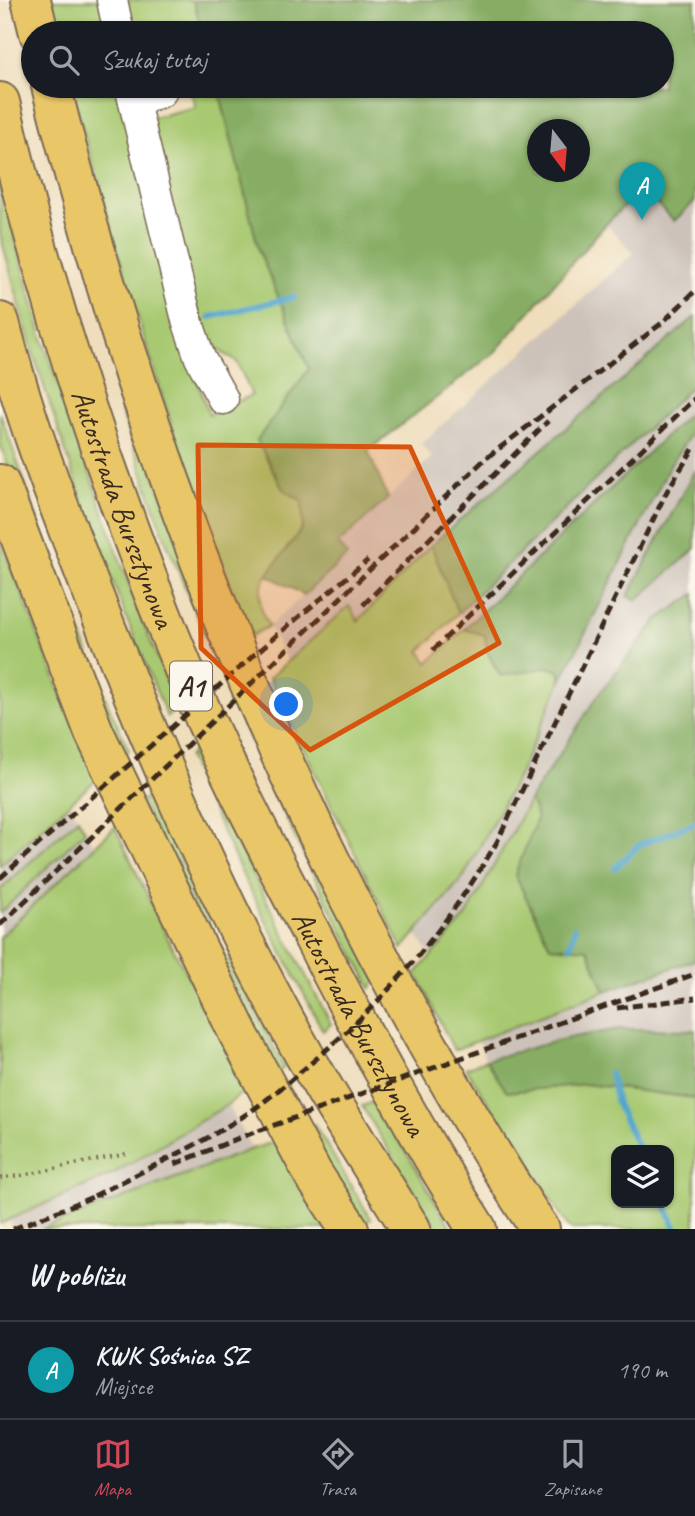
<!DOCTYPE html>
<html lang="pl">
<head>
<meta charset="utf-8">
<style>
	:root { --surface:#171b24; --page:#20242c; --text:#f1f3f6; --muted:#9ea1a6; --line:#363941; --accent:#d1495b }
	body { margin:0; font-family:Caveat,sans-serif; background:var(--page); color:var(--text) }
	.controls { position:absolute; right:21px; bottom:21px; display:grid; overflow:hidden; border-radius:14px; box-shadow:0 2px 5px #0004 }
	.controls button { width:63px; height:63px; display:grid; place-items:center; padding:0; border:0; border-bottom:2px solid var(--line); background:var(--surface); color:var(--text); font:35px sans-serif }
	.compass { position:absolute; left:527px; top:119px; width:63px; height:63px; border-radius:50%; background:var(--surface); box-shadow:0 2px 5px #0004; rotate:164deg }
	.you { position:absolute; left:287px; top:705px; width:24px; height:24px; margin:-18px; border:5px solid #fff; border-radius:50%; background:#1a73e8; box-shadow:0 0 0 10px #1a73e833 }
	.badge { display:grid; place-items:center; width:46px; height:46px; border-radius:50%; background:var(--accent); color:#fff; font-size:23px; font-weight:700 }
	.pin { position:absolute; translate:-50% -58px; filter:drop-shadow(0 2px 4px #0008) }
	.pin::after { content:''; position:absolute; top:37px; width:24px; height:21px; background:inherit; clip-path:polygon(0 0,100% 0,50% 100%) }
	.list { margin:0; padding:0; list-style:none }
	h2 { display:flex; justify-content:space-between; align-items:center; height:91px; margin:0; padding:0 28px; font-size:30px }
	h2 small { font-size:23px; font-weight:400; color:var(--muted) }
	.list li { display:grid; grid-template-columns:46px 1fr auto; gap:21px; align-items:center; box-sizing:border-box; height:98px; padding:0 28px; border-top:2px solid var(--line) }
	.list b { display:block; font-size:26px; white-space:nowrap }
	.list p { margin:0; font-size:23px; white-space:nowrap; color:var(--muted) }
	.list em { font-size:23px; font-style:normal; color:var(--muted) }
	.icon { flex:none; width:38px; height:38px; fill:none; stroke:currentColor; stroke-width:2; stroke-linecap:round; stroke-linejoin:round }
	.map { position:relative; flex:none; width:695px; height:1229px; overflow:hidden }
	.search { position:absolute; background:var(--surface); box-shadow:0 2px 5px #0004; left:21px; right:21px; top:21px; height:77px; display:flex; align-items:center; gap:18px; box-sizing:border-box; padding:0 24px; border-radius:38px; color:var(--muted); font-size:26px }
	.sheet { height:189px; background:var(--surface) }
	nav { display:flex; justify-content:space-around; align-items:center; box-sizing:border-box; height:98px; border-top:2px solid var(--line); background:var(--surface); font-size:19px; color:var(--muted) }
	nav a { display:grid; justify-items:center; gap:4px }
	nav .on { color:var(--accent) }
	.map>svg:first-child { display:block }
</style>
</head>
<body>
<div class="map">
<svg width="695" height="1229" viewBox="0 0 695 1229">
	<rect width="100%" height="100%" fill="#fbf7ec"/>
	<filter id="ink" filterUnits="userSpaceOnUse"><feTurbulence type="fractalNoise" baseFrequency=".0143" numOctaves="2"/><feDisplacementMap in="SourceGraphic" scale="14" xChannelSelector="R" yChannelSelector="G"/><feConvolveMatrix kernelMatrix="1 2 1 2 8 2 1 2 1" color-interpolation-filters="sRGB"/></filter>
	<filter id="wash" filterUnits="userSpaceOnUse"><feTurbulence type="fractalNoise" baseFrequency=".00686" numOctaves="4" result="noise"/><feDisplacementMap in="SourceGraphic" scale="28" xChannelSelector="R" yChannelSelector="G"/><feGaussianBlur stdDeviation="1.57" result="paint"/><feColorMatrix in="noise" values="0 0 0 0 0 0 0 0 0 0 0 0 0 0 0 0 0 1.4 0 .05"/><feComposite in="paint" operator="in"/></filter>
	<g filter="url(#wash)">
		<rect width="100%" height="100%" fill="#efddbb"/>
		<g fill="#cdc2b9">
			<path d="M 642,188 L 674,221 L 695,201 L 695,1030 L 620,1029 L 568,1038 L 486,1060 L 478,1041 L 605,991 L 530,800 L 466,917 L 431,955 L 415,934 L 464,876 L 520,772 L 432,545 L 358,622 L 348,606 L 287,661 L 269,626 L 347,557 L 338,544 L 432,457 L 421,444 L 634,253 L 606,224 Z"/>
			<path d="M 69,803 L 78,818 L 0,890 L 0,865 Z"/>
			<path d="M 85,831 L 95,847 L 0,937 L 0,913 Z"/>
			<path d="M 227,1105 L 252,1149 L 42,1229 L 13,1229 L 10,1221 L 114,1173 Z"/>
		</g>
		<g fill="#a8c971" stroke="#727a48" stroke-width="2" fill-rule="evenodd">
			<path d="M 52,0 L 101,0 L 107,33 L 59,33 Z"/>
			<path d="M 120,0 L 193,0 L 203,33 L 127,33 Z"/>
			<path d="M 71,86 L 117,86 L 168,294 L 209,415 L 252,395 L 237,362 L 206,342 L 146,119 L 196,107 L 189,86 L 218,86 L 259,251 L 309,369 L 257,440 L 283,489 L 302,501 C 302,509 305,522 301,529 C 283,563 242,581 269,626 L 249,637 C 229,582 207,528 188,473 C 144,345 107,216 71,86 Z"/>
			<path d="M 0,183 L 44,343 L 138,611 L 178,707 L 167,717 L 126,617 L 81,497 L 31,347 L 0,234 Z"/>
			<path d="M 128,406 L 227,663 L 219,670 L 166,541 L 120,408 Z"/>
			<path d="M 0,413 L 50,554 L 110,709 L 129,750 L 120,758 L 41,558 L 0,443 Z"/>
			<path d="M 0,539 L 96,780 L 0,865 Z"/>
			<path d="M 431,545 L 458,613 L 420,651 L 428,663 L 464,629 L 485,635 L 487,652 L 500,675 L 549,667 L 560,671 L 561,681 L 520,772 L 464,876 L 402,949 L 269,678 L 349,606 L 358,621 Z"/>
			<path d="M 242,704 L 377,980 L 371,988 L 299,846 L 236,710 Z"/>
			<path d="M 195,749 L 254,876 L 331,1024 L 323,1031 L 245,880 L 188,757 Z"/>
			<path d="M 149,794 L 220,944 L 284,1067 L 278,1073 L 141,802 Z"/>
			<path d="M 530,799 L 538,818 L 515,875 L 550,946 L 588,949 L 605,991 L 454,1050 L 416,973 L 466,917 Z"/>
			<path d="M 78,818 L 85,831 L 0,913 L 0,890 Z"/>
			<path d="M 115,827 L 170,943 L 248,1088 L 227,1105 L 114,1173 L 0,1224 L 0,937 Z"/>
			<path d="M 486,1060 L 507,1092 L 586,1084 L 695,1098 L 695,1229 L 570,1229 L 466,1068 ZM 616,1150 L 669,1150 L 669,1203 L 616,1203 Z"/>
			<path d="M 376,1101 L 452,1229 L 437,1229 L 362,1106 Z"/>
			<path d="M 314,1124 L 371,1219 L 364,1223 L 306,1127 Z"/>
			<path d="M 274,1142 L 327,1229 L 42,1229 L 252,1149 Z"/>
		</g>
		<g fill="#86ad63" stroke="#606c40" stroke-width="2" fill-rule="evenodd">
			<path d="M 193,0 L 695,0 L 695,201 L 674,221 L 642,188 L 606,224 L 495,352 L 368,451 L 388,498 L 338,544 L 347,556 L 304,595 L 267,575 L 303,527 L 302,501 L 283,489 L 257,440 L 309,369 L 259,251 L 218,86 L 662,86 L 662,33 L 203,33 ZM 538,130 L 580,130 L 580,172 L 538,172 Z"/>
			<path d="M 695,317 L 695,383 L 458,613 L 431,545 Z"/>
			<path d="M 695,408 L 695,428 L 670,465 L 561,681 L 559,671 L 549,667 L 500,676 L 487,651 L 485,635 L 464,629 Z"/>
			<path d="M 695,470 L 695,549 L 637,600 L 628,596 Z"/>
			<path d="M 695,594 L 695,960 L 605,991 L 588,949 L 550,946 L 515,875 L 537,818 L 530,799 L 599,694 L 658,619 Z"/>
			<path d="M 620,1029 L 695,1030 L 695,1098 L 586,1084 L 507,1092 L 486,1060 L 568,1038 Z"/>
		</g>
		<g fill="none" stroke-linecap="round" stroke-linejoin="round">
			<g stroke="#51a4cc" stroke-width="6">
				<path d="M 210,317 L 294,297"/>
				<path d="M 615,868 L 639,845 L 695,823"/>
				<path d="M 570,946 L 575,928"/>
				<path d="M 610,1073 L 617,1104 L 639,1150"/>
				<path d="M 664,1203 L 676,1229"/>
			</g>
		</g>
	</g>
	<g filter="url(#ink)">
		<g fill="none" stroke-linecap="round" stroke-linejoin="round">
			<g stroke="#7a6955" stroke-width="33">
				<g id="minor">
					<path d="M 112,0 L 119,33"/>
					<path d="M 130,86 L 187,320 L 200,358 L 223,399"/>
					<path d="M 134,101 L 161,92"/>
				</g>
			</g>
			<g stroke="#7a6955" stroke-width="42">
				<g id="highway">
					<path d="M 31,0 L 39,33"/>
					<path d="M 51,86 C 135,421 257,746 429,1047 C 464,1108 500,1170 540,1229"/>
					<path id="s1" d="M 0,102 C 45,295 111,494 187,677 C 223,765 268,849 311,933 C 362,1034 416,1134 477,1229"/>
					<path d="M 0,322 C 24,418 60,510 96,602 C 150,741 209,880 280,1011 C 320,1086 366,1157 411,1229"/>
					<path d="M 0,484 L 94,732 L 238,1033 L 313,1174 L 349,1229"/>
				</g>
			</g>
			<path stroke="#7a6955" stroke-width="3.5" stroke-dasharray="2 5" stroke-linecap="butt" d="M 0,1178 L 24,1175 L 129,1153"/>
			<use href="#minor" stroke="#fff" stroke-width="30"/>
			<use href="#highway" stroke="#e9c769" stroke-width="38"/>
			<g stroke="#3b2a1e" stroke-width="5" stroke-dasharray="10 5" stroke-linecap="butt">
				<path d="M 363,605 L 548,421"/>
				<path d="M 433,650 L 695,398"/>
				<path d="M 0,878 L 278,634 L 368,560"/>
				<path d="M 0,925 L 484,460 L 662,323 L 695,291"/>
				<path d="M 617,1008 L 695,998"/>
				<path d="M 175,1164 L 244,1136 L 695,974"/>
				<path d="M 94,1196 C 140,1172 190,1150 234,1122 C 261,1106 286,1084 310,1064 C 390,996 443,933 497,842 L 667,491 L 695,446"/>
				<path d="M 13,1229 L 100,1194"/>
			</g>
		</g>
	</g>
	<path fill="#d7540e" fill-opacity="0.2" stroke="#d7540e" stroke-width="5" stroke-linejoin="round" d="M 198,445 L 410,447 L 499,643 L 310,750 L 201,648 Z"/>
	<g text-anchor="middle" stroke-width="6" stroke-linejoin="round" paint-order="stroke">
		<rect fill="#fbf7ec" stroke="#75685c" stroke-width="2" x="170" y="661.5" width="42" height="49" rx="5"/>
		<g font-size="28" font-weight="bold" fill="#3b2a1e">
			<text x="191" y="696">A1</text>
		</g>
		<g font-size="30" fill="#3b2a1e" stroke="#fbf7ec">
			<text dy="10" stroke="none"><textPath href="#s1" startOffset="425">Autostrada Bursztynowa</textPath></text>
			<text dy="10" stroke="none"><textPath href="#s1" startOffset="992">Autostrada Bursztynowa</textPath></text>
		</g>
	</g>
</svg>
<div class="controls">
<button><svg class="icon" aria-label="layers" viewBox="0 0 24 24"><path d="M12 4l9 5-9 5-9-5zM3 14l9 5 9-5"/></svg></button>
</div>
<svg class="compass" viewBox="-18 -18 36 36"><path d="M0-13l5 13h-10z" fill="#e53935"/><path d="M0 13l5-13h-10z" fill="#9ea1a6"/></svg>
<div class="you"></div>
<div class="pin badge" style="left:642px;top:220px;background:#0f9aa8">A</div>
<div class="search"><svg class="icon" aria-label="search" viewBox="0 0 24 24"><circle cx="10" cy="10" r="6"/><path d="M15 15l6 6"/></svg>Szukaj tutaj</div>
</div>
<section class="sheet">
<h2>W pobliżu<small></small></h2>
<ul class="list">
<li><span class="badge" style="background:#0f9aa8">A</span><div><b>KWK Sośnica SZ</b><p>Miejsce</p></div><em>190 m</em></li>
</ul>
</section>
<nav>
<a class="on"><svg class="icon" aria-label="map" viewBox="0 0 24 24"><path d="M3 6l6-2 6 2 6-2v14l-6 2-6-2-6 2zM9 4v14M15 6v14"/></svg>Mapa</a>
<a><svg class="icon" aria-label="directions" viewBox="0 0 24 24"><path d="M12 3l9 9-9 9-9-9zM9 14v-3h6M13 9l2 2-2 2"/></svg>Trasa</a>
<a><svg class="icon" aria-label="saved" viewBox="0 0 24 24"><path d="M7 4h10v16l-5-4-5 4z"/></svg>Zapisane</a>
</nav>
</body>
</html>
